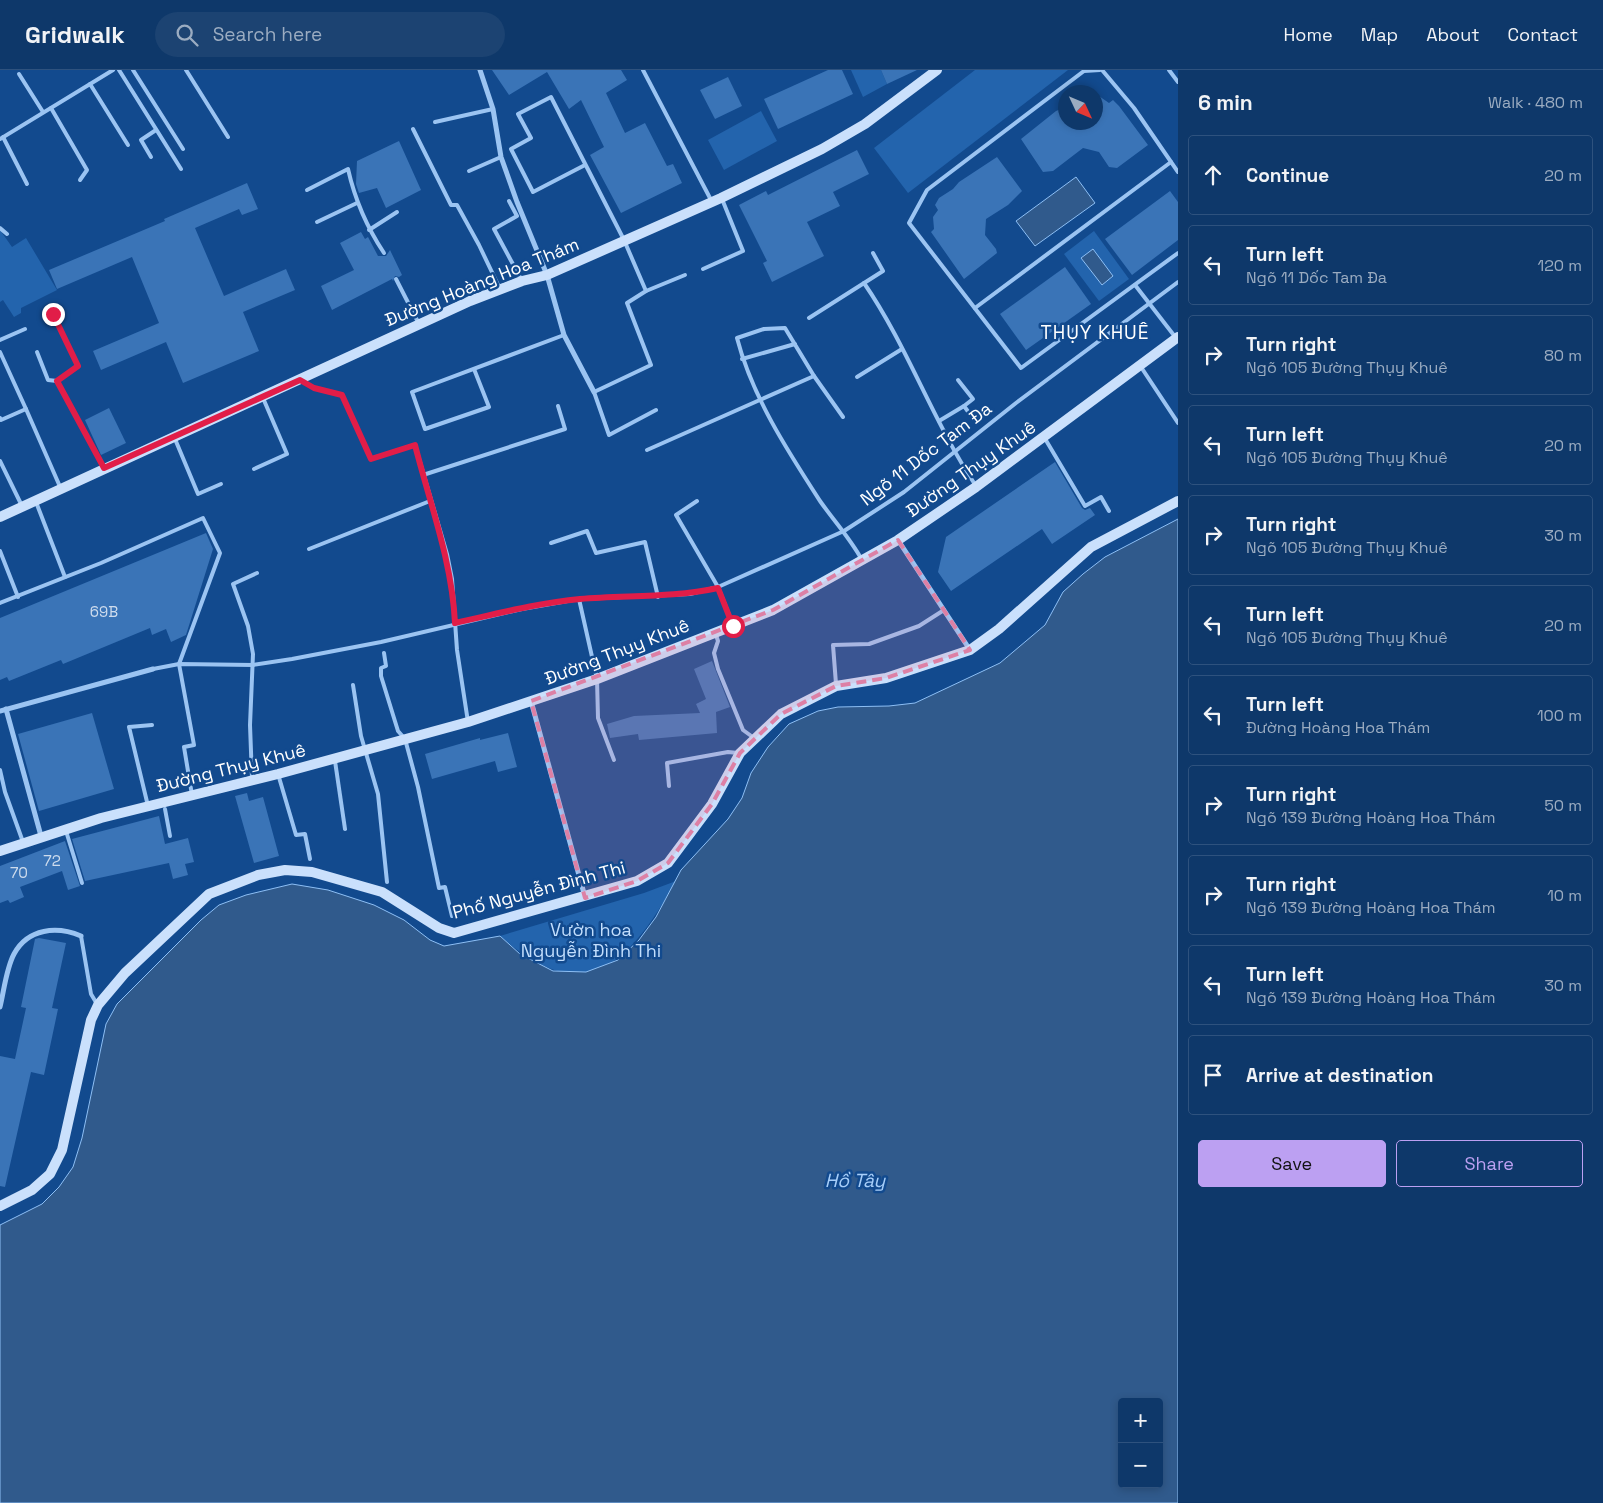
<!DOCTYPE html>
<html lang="en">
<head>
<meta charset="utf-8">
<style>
	:root { --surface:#0e386a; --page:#1c4372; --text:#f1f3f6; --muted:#9bacc1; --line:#2e527e; --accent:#bca0f2 }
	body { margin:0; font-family:"Space Grotesk",sans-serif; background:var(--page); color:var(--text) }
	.controls { position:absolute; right:15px; bottom:15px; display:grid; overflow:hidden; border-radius:5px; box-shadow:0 2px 8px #0003 }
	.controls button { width:45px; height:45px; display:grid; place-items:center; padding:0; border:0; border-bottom:1px solid var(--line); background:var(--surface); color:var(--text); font:25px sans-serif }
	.compass { position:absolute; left:1058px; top:15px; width:45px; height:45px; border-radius:50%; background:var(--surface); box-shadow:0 2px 8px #0003; rotate:134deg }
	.stop { position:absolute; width:15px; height:15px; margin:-11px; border:4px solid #e11d48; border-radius:50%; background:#fff }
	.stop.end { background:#e11d48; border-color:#fff; box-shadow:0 1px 5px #0008 }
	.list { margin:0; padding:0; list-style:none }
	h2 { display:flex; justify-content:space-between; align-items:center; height:65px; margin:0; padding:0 20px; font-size:21px }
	h2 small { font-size:16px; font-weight:400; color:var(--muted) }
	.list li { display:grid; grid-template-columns:32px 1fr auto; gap:15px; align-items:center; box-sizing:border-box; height:80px; margin:0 10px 10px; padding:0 10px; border:1px solid var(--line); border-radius:5px }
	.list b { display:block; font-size:19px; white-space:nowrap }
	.list p { margin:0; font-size:16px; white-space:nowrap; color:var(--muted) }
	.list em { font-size:16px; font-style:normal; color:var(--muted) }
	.actions { display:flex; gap:10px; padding:15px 20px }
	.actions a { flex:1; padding:11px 0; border:1px solid var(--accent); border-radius:5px; text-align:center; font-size:18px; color:var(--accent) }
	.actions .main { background:var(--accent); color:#111 }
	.icon { flex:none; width:28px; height:28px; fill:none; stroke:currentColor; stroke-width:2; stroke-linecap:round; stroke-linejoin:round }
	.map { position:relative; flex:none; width:1178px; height:1433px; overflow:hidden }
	header { display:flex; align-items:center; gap:30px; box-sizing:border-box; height:70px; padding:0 25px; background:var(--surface); border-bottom:1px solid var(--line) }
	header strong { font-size:24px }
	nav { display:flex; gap:28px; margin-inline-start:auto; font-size:18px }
	.search { width:350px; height:45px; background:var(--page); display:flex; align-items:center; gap:12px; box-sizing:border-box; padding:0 18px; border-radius:28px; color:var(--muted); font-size:19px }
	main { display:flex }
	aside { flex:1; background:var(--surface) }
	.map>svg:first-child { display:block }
</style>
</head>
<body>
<header>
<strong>Gridwalk</strong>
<div class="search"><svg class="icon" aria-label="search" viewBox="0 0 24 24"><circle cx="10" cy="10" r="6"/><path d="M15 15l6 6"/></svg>Search here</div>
<nav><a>Home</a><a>Map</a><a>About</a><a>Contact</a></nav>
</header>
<main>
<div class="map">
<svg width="1178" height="1433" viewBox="0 0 1178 1433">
	<rect width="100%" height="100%" fill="#124a8e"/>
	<g fill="#2364ad">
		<path d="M 851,0 L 881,0 L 887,14 L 863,27 Z"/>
		<path d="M 975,0 L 1068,0 L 908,123 L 874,78 Z"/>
		<path d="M 761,41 L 777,71 L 724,100 L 708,70 Z"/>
		<path d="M 0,160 L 12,177 L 26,168 L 57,220 L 21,238 L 21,243 L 14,247 L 3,230 L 0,232 Z"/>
		<path d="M 1094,161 L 1129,209 L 1099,231 L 1064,184 Z"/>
		<path d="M 676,811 C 630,892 586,942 500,866 L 644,823 Z"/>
	</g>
	<g fill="#305a8c" stroke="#8dbff5" fill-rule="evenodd">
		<path d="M 1076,107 L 1095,133 L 1035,176 L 1016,151 Z"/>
		<path d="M 1093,179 L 1113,206 L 1102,215 L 1081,188 Z"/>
		<path d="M 1178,449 L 1178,1433 L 0,1433 L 0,1155 L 42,1134 L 59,1117 L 73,1097 L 82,1068 L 106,954 L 117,934 L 201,850 L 219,835 L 246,825 L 292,814 L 328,820 L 374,835 L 404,850 L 430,870 L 444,876 L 500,866 L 520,884 L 553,901 L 586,902 L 618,890 L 639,870 L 656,847 L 681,800 L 728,749 L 742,728 L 751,703 L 768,677 L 789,654 L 818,641 L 838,637 L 889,636 L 915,633 L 1000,593 L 1045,555 L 1063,522 L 1083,504 L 1105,487 ZM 1122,1332 L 1159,1332 L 1159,1414 L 1122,1414 Z"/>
	</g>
	<g fill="#3a74b7">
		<path d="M 492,0 L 621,0 L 627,10 L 606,23 L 625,63 L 645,53 L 667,96 L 673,94 L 682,113 L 621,143 L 590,85 L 604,77 L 581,30 L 569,39 L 547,2 L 509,25 Z"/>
		<path d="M 828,0 L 842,0 L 853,24 L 778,59 L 764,29 Z"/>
		<path d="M 881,0 L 917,0 L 887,14 Z"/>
		<path d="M 728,7 L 742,36 L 715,49 L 700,20 Z"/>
		<path d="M 1096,24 L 1109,33 L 1113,30 L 1119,36 L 1148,75 L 1117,98 L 1109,97 L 1099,82 L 1083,78 L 1053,101 L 1043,102 L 1021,69 L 1056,41 L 1066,37 L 1066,52 L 1096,52 Z"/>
		<path d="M 399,71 L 421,120 L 386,138 L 377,118 L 359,123 L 356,114 L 357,91 Z"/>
		<path d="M 857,80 L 869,104 L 833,122 L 840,136 L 807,152 L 824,186 L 772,212 L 763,193 L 767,191 L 739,135 L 766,121 L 768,125 Z"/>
		<path d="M 997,87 L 1022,121 L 1008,135 L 986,149 L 985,165 L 996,179 L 997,183 L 964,209 L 931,162 L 934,159 L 933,147 L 938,140 L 935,135 L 939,128 L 953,119 L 959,112 Z"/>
		<path d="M 247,113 L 258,139 L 242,145 L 239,139 L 195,158 L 224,226 L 286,199 L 295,220 L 243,242 L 259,281 L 183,313 L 166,272 L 101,300 L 93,281 L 159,253 L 132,187 L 57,219 L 49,200 L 165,151 L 164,149 Z"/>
		<path d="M 1170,121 L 1178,132 L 1178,170 L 1132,205 L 1105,169 Z"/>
		<path d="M 361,162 L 365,169 L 368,167 L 378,186 L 386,186 L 390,180 L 402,205 L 399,207 L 395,206 L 393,211 L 392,209 L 332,240 L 321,216 L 354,200 L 340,173 Z"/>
		<path d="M 1065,197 L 1091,234 L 1026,280 L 1000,244 Z"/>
		<path d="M 109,338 L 126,373 L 101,385 L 85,350 Z"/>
		<path d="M 1055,392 L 1082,438 L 1085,440 L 1090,438 L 1095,445 L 1052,474 L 1042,459 L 951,521 L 938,502 L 946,467 Z"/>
		<path d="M 206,463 L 213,479 L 186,565 L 171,572 L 166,559 L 152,565 L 150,558 L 63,594 L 61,590 L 9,611 L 7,607 L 0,610 L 0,548 Z"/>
		<path d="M 712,591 L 730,637 L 716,642 L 717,663 L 639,670 L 638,664 L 610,668 L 607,654 L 634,646 L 700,643 L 696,634 L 706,629 L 694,599 Z"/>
		<path d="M 92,643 L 114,719 L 39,741 L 18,664 Z"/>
		<path d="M 508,663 L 517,697 L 498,702 L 495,691 L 432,709 L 425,684 L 480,668 L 480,670 Z"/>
		<path d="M 247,723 L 249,731 L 263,727 L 279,786 L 254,793 L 235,726 Z"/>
		<path d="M 159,746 L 165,774 L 188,768 L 194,792 L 185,794 L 188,805 L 173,809 L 169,793 L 85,811 L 72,769 Z"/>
		<path d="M 65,771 L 80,816 L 68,820 L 62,801 L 20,817 L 24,827 L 10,833 L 8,830 L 0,833 L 0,796 Z"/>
		<path d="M 39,868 L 66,873 L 52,938 L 58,939 L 44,1005 L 31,1002 L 5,1117 L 0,1116 L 0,986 L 15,989 L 26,938 L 21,937 L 35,869 Z"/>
	</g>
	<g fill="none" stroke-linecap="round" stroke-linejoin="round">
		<g stroke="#9bc4f2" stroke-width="4">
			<path d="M 119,0 L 181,99"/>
			<path d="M 133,0 L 183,79"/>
			<path d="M 186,0 L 228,67"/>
			<path d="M 643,0 L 711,130"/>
			<path d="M 1100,0 L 1084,1 L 927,120 L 909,153 L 1021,298 L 1178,183"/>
			<path d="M 1102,0 L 1134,38 L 1178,102"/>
			<path d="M 1169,0 L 1178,12"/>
			<path d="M 19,4 L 43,42"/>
			<path d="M 90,14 L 128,75"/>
			<path d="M 51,38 L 87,100 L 80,110"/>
			<path d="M 435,52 L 493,39"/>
			<path d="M 413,59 L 451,135 L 457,135 L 479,175 L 500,219"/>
			<path d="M 3,67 L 27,114"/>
			<path d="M 0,69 L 113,0"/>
			<path d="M 151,87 L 141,70 L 156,60"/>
			<path d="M 585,95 L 533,122 L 511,79 L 531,68 L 518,44 L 551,27 L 624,170 L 646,221 L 627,233 L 651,295 L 594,322 L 609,365 L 656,340"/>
			<path d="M 469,101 L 501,87"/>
			<path d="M 307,120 L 348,99 C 355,130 366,156 384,183"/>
			<path d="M 509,131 L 517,146 L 494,159 L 522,211"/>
			<path d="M 317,152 L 357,133"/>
			<path d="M 0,158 L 7,164"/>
			<path d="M 369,160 L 397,142"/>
			<path d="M 703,199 L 743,181 L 722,129"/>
			<path d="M 396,209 L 418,252"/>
			<path d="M 864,213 C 908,277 933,352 976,416"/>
			<path d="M 1135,215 L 1176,268"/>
			<path d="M 646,221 L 685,205"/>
			<path d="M 975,238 L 1171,92"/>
			<path d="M 53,244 L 78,296 L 57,311 L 104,398"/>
			<path d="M 809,248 L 883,201 L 873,183"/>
			<path d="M 0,270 L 25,259"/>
			<path d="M 0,282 L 26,339"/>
			<path d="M 37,282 L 48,310 L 57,311"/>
			<path d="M 742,289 L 795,274"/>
			<path d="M 1141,297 L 1178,353"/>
			<path d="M 474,299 L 489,337 L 425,359 L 412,322 L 564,265"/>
			<path d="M 857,307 L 902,279"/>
			<path d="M 958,310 L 973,329 L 964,336 L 972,347"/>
			<path d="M 302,311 L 314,318 L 342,325 L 371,389 L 415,375 L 447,484 L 452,509 L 457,580 L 468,652"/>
			<path d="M 843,347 L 814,306 L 785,258 L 764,259 L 737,268 C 752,326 787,380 820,431 C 834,451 850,468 862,490"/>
			<path d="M 0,348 L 1,350 L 26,339 L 61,419"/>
			<path d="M 939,351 L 964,336"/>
			<path d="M 1044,367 L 1085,436 L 1101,427 L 1109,441"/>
			<path d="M 175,369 L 198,424 L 221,414"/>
			<path d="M 647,380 L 814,306"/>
			<path d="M 0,391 L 22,436"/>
			<path d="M 254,399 L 287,384 L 263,328"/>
			<path d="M 423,405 L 565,359 L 558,336"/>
			<path d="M 697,431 L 676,445 L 718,517 L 733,555"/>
			<path d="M 36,432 L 65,507"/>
			<path d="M 551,473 L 587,461 L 596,483 L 645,472 L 658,527"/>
			<path d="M 309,479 L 430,431"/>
			<path d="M 0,481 L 18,527"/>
			<path d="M 579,529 L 597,609 L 598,648 L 614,690"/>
			<path d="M 0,533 L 101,493 L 203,448 L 220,483 L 179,594 L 194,675 L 184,677 L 192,725"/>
			<path d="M 716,565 L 718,571 L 714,583 L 718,599 L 743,660 L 754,668"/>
			<path d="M 384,583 L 386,596 L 381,598 L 381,606 L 398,661 L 405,669 L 418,717 L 439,818 L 445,817 L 452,846"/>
			<path d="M 153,599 L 179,594 L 253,595 L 292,589 L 381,572 L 522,539 L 579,529 L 690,524 L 718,517 L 844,461 L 904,422 L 1016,333 L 1178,212"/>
			<path d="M 836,614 L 833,575 L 869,574 L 919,556 L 944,540"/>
			<path d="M 353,615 L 361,666 L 378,724 L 387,812"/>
			<path d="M 335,691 L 345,759"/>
			<path d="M 0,700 L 5,722 L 23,772"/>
			<path d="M 278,704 L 296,765 L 305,764 L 310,789"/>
			<path d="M 252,708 L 250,655 L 253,584 L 248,556 L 233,514 L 257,503"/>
			<path d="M 669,716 L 667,693 L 728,682 L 738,683"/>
			<path d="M 148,736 L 129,657 L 152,655"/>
			<path d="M 165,739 L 170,766"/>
			<path d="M 66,761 L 82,813"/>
			<path d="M 81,866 L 91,924 L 97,934"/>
		</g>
		<g stroke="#9bc4f2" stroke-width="5">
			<path d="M 480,0 L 493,39 L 501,87 L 517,132 L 547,205 L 564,265 L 594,322"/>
			<path d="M 898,470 L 970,580"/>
			<path d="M 531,631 L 585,827"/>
			<path d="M 6,639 L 41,766"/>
			<path d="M 0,641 L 153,599"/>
			<path d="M 0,937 C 4,921 6,899 14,884 C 28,858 57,856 81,866"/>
		</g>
		<g stroke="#cae0fc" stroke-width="10">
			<path d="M 0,447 L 470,231 L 522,211 L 547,205 L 721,128 L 822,79 L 865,54 L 937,0"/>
			<path d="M 0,781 L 101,748 L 278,704 L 468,652 L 597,609 L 773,540 L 898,470 L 976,417 L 1178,267"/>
			<path d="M 0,1136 L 32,1120 L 50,1104 L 62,1080 L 91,950 L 98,935 L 125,903 L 209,824 L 258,805 L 285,800 L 312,802 L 382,822 L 439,858 L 454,863 L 637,811 L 668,793 L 712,734 L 740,683 L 781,644 L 836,616 L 886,608 L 970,580 L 999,559 L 1091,477 L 1178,431"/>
		</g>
	</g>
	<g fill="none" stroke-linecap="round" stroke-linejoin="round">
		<path stroke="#e11d48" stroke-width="6" d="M 53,244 L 78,296 L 57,311 L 104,398 L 300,310 L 314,318 L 342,325 L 371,389 L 415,375 C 430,434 452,491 455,553 C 496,544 538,533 580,529 C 627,525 672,528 718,518 L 733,556"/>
	</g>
	<path fill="#dd80a5" fill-opacity="0.2" stroke="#dd80a5" stroke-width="4" stroke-dasharray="10 6" stroke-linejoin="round" d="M 898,470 L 970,580 L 886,608 L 836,616 L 781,644 L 740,683 L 712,734 L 668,793 L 637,811 L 585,828 L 531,631 L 773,540 Z"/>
	<g text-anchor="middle" stroke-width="5" stroke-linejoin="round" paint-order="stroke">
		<g font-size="15" fill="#cedced">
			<text x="104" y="547">69B</text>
			<text x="52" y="796">72</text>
			<text x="19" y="808">70</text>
		</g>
		<g font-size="18" fill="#fff" stroke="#124a8e">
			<text transform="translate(482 212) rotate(-22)" y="6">Đường Hoàng Hoa Thám</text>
			<text transform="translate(926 384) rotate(-37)" y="6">Ngõ 11 Dốc Tam Đa</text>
			<text transform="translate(971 399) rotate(-35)" y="6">Đường Thụy Khuê</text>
			<text transform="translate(617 582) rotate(-21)" y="6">Đường Thụy Khuê</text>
			<text transform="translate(231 698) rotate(-14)" y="6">Đường Thụy Khuê</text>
			<text transform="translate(539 820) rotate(-15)" y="6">Phố Nguyễn Đình Thi</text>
		</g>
		<g font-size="18" fill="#c2defd" stroke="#124a8e">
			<text x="591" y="866">Vườn hoa<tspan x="591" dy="21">Nguyễn Đình Thi</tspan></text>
		</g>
		<g font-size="19" letter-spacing="1" fill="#fff" stroke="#124a8e">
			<text x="1095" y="269">THỤY KHUÊ</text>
		</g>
		<g font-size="19" font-style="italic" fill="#a7cef9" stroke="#124a8e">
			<text x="855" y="1117">Hồ Tây</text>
		</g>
	</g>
</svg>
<div class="controls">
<button>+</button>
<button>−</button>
</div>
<svg class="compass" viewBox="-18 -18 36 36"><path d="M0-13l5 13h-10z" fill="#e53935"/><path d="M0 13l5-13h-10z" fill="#9bacc1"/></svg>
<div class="stop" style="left:733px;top:556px"></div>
<div class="stop end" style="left:53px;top:244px"></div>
</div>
<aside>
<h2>6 min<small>Walk · 480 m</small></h2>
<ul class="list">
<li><svg class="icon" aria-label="ahead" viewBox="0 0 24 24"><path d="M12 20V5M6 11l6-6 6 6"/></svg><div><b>Continue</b></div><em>20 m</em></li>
<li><svg class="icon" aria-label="left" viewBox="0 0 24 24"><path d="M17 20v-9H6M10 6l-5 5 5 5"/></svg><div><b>Turn left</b><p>Ngõ 11 Dốc Tam Đa</p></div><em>120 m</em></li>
<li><svg class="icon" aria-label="right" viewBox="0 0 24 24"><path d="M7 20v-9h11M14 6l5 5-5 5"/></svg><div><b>Turn right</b><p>Ngõ 105 Đường Thụy Khuê</p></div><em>80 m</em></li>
<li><svg class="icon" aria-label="left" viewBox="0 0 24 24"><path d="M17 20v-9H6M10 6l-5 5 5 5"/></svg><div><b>Turn left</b><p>Ngõ 105 Đường Thụy Khuê</p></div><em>20 m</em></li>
<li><svg class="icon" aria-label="right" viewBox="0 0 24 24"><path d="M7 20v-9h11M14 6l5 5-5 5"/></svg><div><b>Turn right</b><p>Ngõ 105 Đường Thụy Khuê</p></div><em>30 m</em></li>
<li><svg class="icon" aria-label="left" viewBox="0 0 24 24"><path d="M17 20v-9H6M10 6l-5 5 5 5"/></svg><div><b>Turn left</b><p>Ngõ 105 Đường Thụy Khuê</p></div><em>20 m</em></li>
<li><svg class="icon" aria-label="left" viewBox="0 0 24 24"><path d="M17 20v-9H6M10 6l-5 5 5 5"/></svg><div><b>Turn left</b><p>Đường Hoàng Hoa Thám</p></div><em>100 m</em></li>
<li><svg class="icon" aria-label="right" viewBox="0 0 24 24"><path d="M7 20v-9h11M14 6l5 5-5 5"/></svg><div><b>Turn right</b><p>Ngõ 139 Đường Hoàng Hoa Thám</p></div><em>50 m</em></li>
<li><svg class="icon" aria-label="right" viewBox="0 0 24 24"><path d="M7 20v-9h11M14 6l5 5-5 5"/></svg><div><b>Turn right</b><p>Ngõ 139 Đường Hoàng Hoa Thám</p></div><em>10 m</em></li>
<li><svg class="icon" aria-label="left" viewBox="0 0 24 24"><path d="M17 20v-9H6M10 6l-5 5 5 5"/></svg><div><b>Turn left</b><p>Ngõ 139 Đường Hoàng Hoa Thám</p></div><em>30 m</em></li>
<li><svg class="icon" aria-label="arrive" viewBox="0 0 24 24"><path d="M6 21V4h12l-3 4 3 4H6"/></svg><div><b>Arrive at destination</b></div></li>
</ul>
<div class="actions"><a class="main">Save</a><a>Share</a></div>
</aside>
</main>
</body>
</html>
